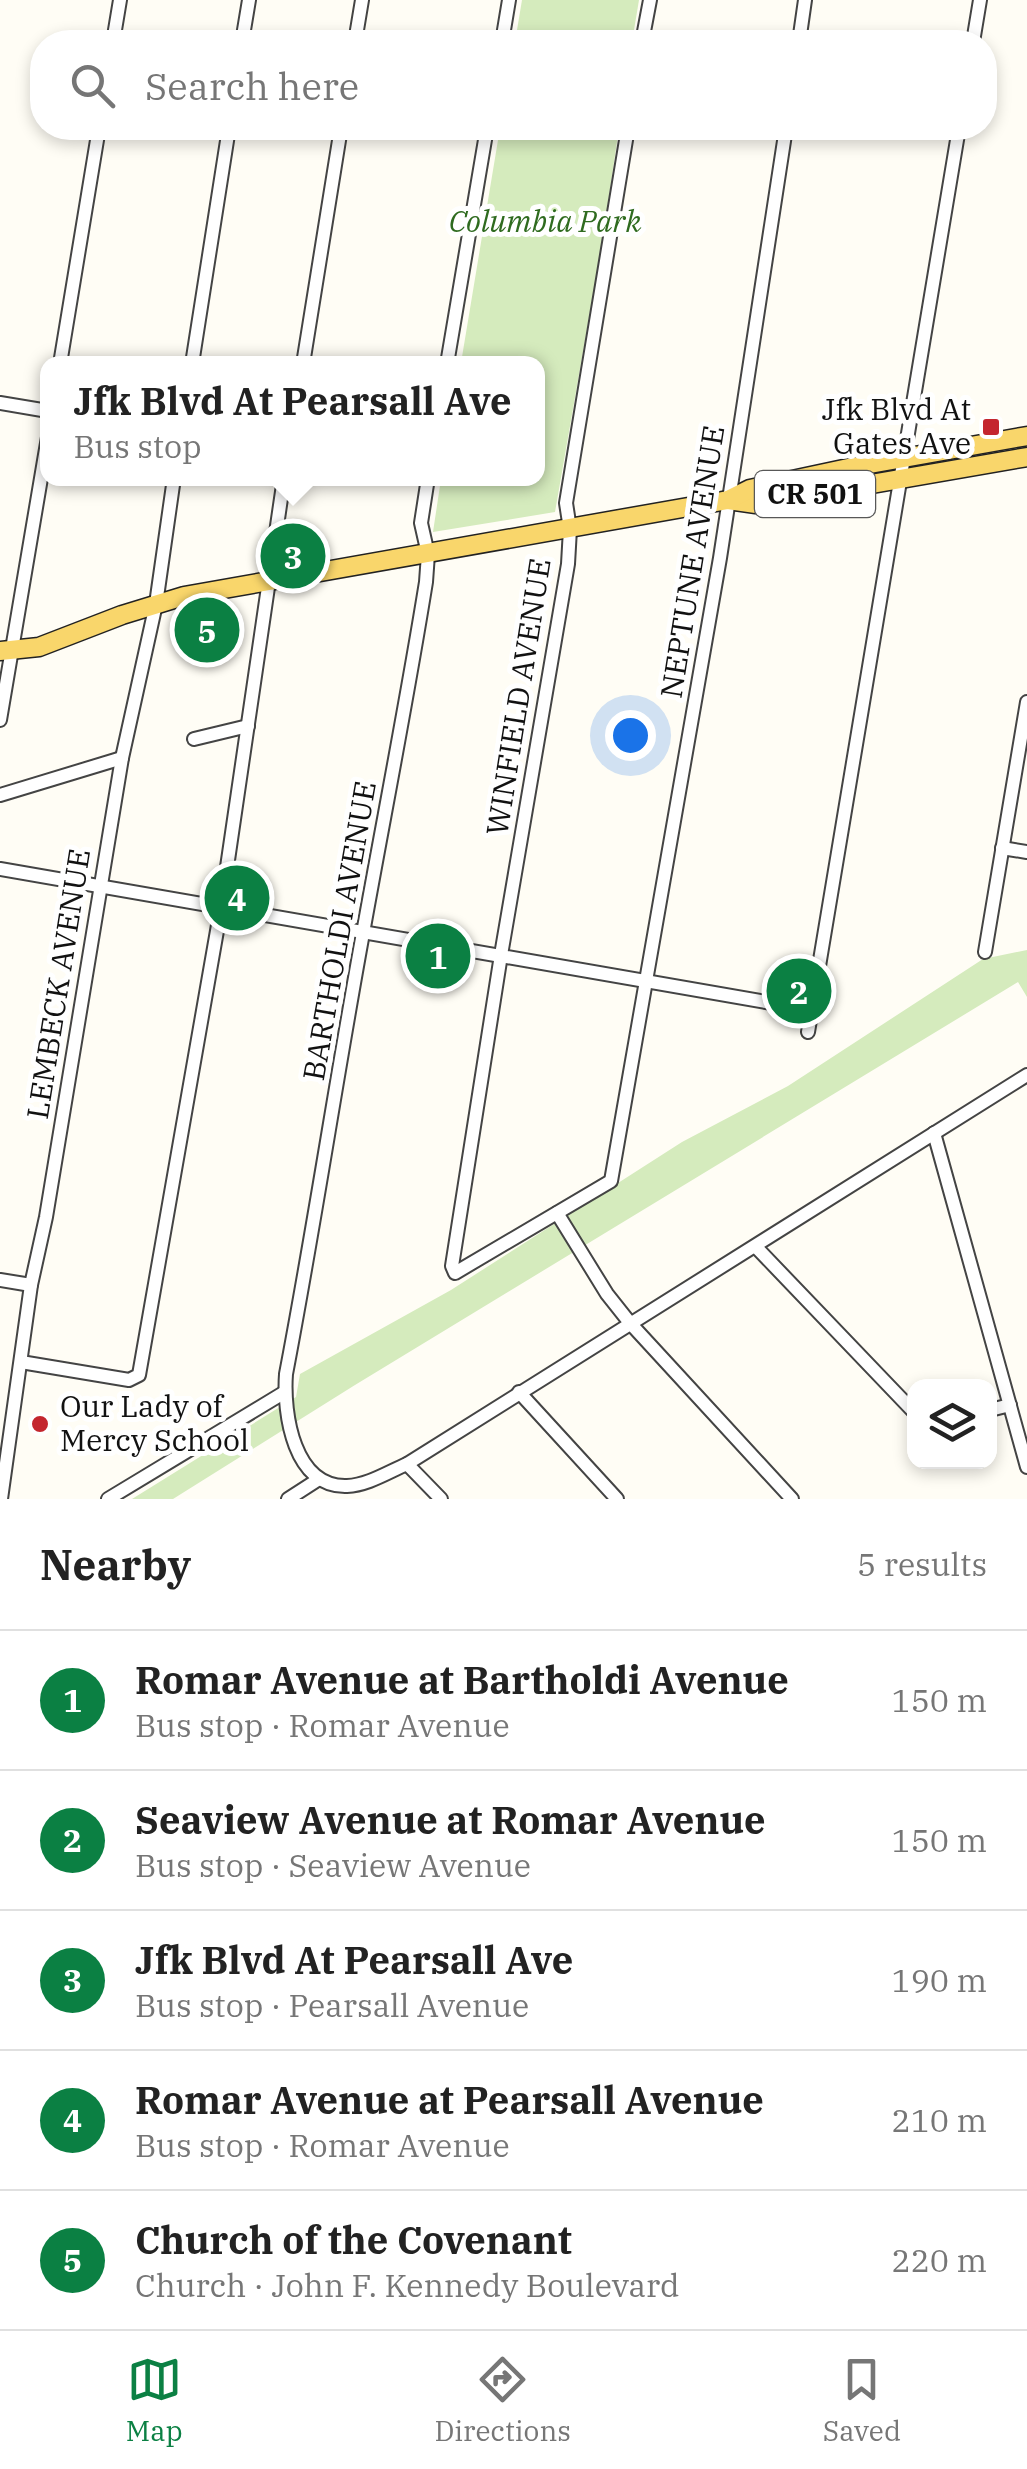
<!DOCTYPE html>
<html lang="en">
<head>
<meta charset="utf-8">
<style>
	:root { --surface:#fff; --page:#f2f2f2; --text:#222; --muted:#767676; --line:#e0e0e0; --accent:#0b8043 }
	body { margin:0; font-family:"IBM Plex Serif",serif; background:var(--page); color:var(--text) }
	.controls { position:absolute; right:30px; bottom:30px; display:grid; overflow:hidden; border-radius:20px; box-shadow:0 5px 15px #0003 }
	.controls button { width:90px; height:90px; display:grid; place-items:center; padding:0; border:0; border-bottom:2px solid var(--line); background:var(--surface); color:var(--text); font:50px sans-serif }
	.you { position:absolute; left:630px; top:735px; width:35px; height:35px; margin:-25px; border:8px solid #fff; border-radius:50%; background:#1a73e8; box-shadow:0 0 0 15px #1a73e833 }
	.badge { display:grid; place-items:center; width:65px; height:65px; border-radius:50%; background:var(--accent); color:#fff; font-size:32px; font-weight:700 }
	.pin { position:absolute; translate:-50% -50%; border:5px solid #fff; box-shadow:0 2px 10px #0006 }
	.popup { position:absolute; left:40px; top:356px; width:505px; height:130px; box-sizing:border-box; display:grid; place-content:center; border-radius:20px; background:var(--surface); filter:drop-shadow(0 2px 8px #0005); font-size:32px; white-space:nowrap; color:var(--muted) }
	.popup b { font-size:38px; color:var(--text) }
	.popup::after { content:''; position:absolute; left:50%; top:100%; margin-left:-20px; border:20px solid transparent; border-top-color:var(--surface) }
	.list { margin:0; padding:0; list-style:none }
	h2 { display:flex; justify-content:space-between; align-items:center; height:130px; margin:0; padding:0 40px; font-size:42px }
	h2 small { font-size:32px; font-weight:400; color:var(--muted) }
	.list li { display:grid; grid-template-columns:65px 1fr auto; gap:30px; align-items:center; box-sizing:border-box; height:140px; padding:0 40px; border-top:2px solid var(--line) }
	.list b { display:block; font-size:38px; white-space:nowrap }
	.list p { margin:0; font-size:32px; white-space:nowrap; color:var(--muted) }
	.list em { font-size:32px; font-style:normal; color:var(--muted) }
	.icon { flex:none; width:55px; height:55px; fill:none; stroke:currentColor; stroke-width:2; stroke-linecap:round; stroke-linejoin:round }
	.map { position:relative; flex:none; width:1027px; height:1499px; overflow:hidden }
	.search { position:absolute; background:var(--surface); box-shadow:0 5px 15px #0003; left:30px; right:30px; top:30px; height:110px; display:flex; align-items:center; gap:25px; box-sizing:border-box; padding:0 35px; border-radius:40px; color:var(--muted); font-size:38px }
	.sheet { height:830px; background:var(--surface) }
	nav { display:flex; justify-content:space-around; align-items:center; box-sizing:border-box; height:140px; border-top:2px solid var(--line); background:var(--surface); font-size:28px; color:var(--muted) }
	nav a { display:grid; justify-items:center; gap:5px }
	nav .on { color:var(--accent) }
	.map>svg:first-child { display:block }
</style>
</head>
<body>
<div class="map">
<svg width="1027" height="1499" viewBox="0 0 1027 1499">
	<rect width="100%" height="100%" fill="#fffdf5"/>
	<g fill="#d5ebbd">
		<path d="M 522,0 L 639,0 L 632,42 L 515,42 Z"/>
		<path d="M 500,128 L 619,128 L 603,237 L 555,512 L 433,532 L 441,479 L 538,478 L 538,364 L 461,363 Z"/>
		<path d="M 1027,950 L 1027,997 L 1018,982 L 355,1385 L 173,1499 L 132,1499 L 296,1397 L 300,1374 L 451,1290 L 682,1142 L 788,1086 L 983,959 Z"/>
	</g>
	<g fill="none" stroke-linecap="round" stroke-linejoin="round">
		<g stroke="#444" stroke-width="16">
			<g id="minor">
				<path d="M 113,42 L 120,0"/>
				<path d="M 242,42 L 249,0"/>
				<path d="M 355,42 L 362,0"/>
				<path d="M 502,42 L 509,0"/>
				<path d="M 642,42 L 650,0"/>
				<path d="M 799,42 L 805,0"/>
				<path d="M 973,42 L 980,0"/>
				<path d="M 628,128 L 566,503 L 570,529 L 568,564 L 501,955 L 452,1266 L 455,1273 L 611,1181 L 720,558 L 786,128"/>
				<path d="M 60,364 L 99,128"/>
				<path d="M 192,364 L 229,128"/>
				<path d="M 303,364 L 341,128"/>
				<path d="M 447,364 L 487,128"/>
				<path d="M 0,403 L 48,411"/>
				<path d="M 428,478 L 421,523 L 428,554 L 426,582 C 407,700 384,816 363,933 C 336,1080 314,1228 286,1374 C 283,1414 294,1488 347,1486 C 368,1485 388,1472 407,1464 L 1027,1075"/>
				<path d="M 0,720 L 48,437"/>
				<path d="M 194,739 L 248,726"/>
				<path d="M 0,795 L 122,758"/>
				<path d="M 1002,848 L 1027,852"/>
				<path d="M 0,869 L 812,1010"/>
				<path d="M 985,952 L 1027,702"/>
				<path d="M 808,1032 L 959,128"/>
				<path d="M 934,1133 L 1027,1467"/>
				<path d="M 557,1213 L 607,1294 L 630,1323 L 792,1499"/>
				<path d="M 756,1247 L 914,1412"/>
				<path d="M 0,1280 L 31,1285"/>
				<path d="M 21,1362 L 129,1380 L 139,1375 L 221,908 L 284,478"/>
				<path d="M 519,1392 L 617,1499"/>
				<path d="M 990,1410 L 1010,1405"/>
				<path d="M 407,1464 L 441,1499"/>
				<path d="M 1,1499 L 31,1285 L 46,1217 L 122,758 L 156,604 L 174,478"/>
				<path d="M 108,1499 L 285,1392"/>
				<path d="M 288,1499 L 319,1479"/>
			</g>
		</g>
		<g stroke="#222" stroke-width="21">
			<g id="major">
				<path d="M 728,500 L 756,504 L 1027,457"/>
				<path d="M 0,651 L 39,647 L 122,615 L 184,596 L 728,500 L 750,489 L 853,467 L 1027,436"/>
			</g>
		</g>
		<use href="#minor" stroke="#fff" stroke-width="12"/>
		<use href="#major" stroke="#f9d66b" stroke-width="18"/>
	</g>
	<g fill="#c4262e" stroke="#fff" stroke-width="4">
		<rect x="981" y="417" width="20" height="20" rx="5"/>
		<circle cx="40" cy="1424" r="10"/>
	</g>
	<g text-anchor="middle" stroke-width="10" stroke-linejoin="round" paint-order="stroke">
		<rect fill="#fff" stroke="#585858" stroke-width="2.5" x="755" y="471" width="120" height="46" rx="8"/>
		<g font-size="28" font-weight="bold" fill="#111">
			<text x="815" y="504">CR 501</text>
		</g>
		<g font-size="30" font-style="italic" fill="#2f6b1f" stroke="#fff">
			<text x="545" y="232">Columbia Park</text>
		</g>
		<g font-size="30" fill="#111" stroke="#fff" text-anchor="end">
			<text x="971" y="420">Jfk Blvd At<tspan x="971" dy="34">Gates Ave</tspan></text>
			<text x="60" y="1417" text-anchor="start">Our Lady of<tspan x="60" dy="34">Mercy School</tspan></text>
		</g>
		<g font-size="30" fill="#111" stroke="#fff">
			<text transform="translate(693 562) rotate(-81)" y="10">NEPTUNE AVENUE</text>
			<text transform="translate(519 697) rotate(-81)" y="10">WINFIELD AVENUE</text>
			<text transform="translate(340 931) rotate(-80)" y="10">BARTHOLDI AVENUE</text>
			<text transform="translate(59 984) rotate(-81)" y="10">LEMBECK AVENUE</text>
		</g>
	</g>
</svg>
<div class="controls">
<button><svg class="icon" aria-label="layers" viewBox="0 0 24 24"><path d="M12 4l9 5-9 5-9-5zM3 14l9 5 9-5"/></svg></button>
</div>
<div class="you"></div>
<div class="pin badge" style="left:438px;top:956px">1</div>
<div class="pin badge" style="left:799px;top:991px">2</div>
<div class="pin badge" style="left:293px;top:556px">3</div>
<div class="popup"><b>Jfk Blvd At Pearsall Ave</b>Bus stop</div>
<div class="pin badge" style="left:237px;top:898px">4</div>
<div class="pin badge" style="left:207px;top:630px">5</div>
<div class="search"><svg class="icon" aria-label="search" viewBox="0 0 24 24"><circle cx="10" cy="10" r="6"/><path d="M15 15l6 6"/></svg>Search here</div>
</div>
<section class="sheet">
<h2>Nearby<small>5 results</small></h2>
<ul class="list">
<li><span class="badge">1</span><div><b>Romar Avenue at Bartholdi Avenue</b><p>Bus stop · Romar Avenue</p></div><em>150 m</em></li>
<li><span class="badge">2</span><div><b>Seaview Avenue at Romar Avenue</b><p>Bus stop · Seaview Avenue</p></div><em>150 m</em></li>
<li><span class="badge">3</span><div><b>Jfk Blvd At Pearsall Ave</b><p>Bus stop · Pearsall Avenue</p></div><em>190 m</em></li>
<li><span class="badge">4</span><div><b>Romar Avenue at Pearsall Avenue</b><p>Bus stop · Romar Avenue</p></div><em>210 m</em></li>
<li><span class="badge">5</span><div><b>Church of the Covenant</b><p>Church · John F. Kennedy Boulevard</p></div><em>220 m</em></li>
</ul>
</section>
<nav>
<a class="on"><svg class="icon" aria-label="map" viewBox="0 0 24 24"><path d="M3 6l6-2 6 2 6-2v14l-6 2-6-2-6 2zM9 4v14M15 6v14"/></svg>Map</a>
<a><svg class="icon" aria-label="directions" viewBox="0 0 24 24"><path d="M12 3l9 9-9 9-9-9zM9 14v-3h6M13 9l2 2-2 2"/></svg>Directions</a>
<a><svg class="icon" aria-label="saved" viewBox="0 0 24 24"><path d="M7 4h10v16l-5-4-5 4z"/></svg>Saved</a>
</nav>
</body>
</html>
